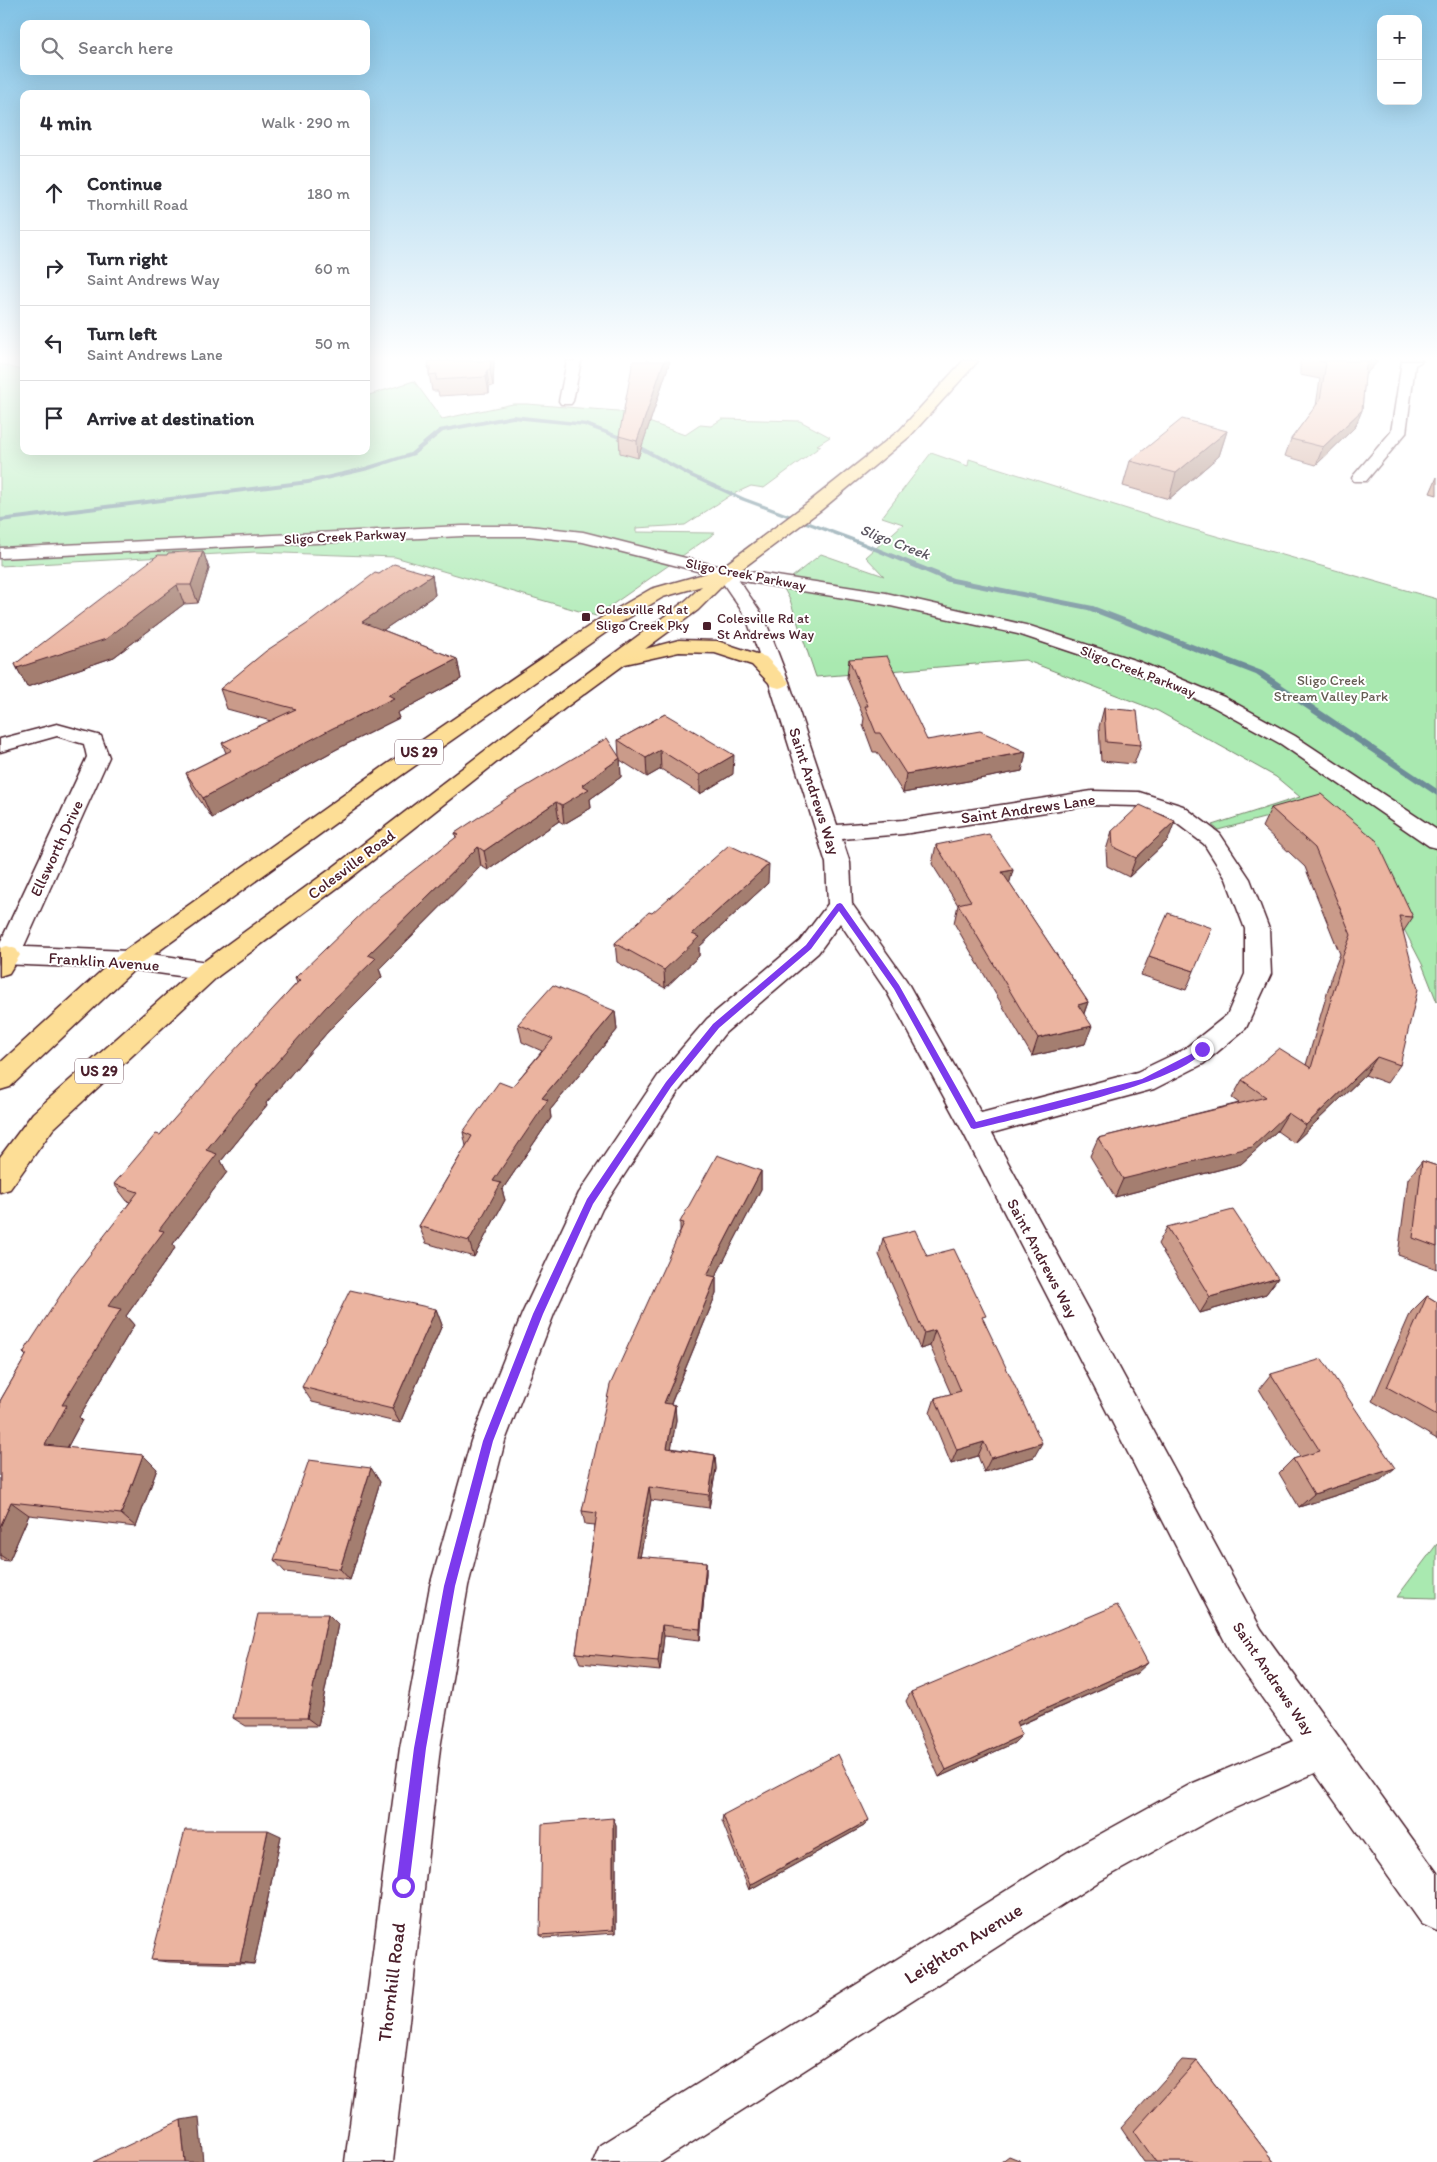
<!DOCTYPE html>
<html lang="en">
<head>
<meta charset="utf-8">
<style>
	:root { --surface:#fff; --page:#f2f2f3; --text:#2b2b33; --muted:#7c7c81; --line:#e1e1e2 }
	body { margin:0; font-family:Itim,sans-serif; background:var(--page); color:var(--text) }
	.controls { position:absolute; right:15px; top:15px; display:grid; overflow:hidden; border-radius:10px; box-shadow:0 5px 20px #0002 }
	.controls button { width:45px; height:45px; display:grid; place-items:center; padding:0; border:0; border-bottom:1px solid var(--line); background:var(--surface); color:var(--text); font:25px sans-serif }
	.stop { position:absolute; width:15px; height:15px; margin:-11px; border:4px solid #7c3aed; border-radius:50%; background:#fff }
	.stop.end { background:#7c3aed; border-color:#fff; box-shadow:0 1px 5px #0008 }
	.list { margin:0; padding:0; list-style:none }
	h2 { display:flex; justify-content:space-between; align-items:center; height:65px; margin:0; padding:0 20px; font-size:21px }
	h2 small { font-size:16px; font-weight:400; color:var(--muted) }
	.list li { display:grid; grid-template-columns:32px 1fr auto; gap:15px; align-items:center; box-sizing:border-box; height:75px; padding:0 20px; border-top:1px solid var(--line) }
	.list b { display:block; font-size:19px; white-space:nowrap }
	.list p { margin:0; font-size:16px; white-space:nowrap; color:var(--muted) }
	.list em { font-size:16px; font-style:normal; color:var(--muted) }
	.icon { flex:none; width:28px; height:28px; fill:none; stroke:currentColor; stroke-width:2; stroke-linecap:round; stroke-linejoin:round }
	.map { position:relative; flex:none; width:1437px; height:2162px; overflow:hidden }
	.search { position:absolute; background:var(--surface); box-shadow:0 5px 20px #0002; left:20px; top:20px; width:350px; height:55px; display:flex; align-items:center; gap:12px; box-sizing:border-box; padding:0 18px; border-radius:10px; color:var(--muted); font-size:19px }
	.panel { position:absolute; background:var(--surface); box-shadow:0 5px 20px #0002; left:20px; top:90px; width:350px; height:365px; border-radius:10px }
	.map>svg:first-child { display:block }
</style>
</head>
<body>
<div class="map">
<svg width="1437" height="2162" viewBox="0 0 1437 2162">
	<rect width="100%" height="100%" fill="#fff"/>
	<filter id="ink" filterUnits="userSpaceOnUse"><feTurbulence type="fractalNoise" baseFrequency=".02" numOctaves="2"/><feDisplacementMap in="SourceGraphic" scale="10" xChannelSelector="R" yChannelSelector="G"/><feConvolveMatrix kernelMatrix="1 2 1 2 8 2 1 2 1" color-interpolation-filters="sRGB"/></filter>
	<g filter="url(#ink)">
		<g fill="#a9e9b0" stroke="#7a846e">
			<path d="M 0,364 L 24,371 L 24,451 L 366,451 L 366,396 L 414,381 L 442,419 L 513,404 L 527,404 L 618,411 L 685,435 L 700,425 L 711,426 L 722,419 L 800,421 L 830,437 L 817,445 L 821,446 L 764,488 L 751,486 L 731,495 L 685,525 L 636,528 L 636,532 L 715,533 L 596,616 L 395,557 L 255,552 L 0,566 Z"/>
			<path d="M 931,453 L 968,466 L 969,459 L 1181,526 L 1437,599 L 1437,1002 L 1422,964 L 1378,879 L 1310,806 L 1218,830 L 1212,825 L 1300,797 L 1276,777 L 1158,711 L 1025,660 L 816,677 L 790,600 L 782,585 L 821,554 L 884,576 L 866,557 L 903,524 L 882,517 Z"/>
			<path d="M 1437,1544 L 1437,1598 L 1397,1597 Z"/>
		</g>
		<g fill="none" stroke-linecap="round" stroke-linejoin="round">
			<path fill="#6e8d98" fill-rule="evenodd" d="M 513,415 L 587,423 L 626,438 L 692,474 L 745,498 L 853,538 L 953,578 L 1093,606 L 1262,671 L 1437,789 L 1437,796 L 1256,675 L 1088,610 L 948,582 L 849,540 L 741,500 L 688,476 L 622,440 L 584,426 L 513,419 L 443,432 L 414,455 L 369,470 L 308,484 L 0,522 L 0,518 L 308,480 L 365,467 L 410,453 L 439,429 Z"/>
			<g stroke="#4a1f2b" stroke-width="3">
				<g id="street">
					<path d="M 567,361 L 581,361 L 573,401 L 571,404 L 561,404 L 559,401 Z"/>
					<path d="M 1402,361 L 1422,361 L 1415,365 L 1406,433 L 1366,481 L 1354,481 L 1352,478 L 1354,475 L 1391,432 Z"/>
					<path d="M 725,568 L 731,569 L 764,617 L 789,682 L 837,825 L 903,820 L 1092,791 L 1139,792 L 1183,806 L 1220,834 L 1250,879 L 1269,929 L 1271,974 L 1246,1028 L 1203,1064 L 1154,1089 L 992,1133 L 1261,1629 L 1437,1873 L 1437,1931 L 1422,1924 L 1315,1773 L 1221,1814 L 1098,1882 L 661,2162 L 593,2162 L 600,2145 L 1068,1852 L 1191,1784 L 1293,1741 L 1233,1657 L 964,1134 L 887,992 L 840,923 L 818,953 L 725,1033 L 678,1092 L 602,1209 L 554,1314 L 505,1441 L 468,1586 L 440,1748 L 393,2162 L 345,2162 L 400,1748 L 430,1586 L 471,1441 L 522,1314 L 579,1193 L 658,1076 L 707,1019 L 800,941 L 828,904 L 826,863 L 769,682 L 746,617 L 716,573 L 719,569 ZM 1092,805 L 1137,806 L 1167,816 L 1204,844 L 1226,879 L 1245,929 L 1245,974 L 1227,1015 L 1183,1050 L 1137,1072 L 981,1113 L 906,980 L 852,904 L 850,863 L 842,839 L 903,834 Z"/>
					<path d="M 57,724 L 101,736 L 109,757 L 20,955 L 16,961 L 7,964 L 0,962 L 0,943 L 87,757 L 84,744 L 57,736 L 0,752 L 0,739 Z"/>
				</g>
			</g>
			<g stroke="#4a1f2b" stroke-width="3">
				<g id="secondary">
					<path d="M 462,526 L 529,526 L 583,532 L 725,568 L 886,593 L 1030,626 L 1140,662 L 1224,697 L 1295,736 L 1437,830 L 1437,848 L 1429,846 L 1281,744 L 1210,705 L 1126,670 L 1018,634 L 886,605 L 725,578 L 583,542 L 529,536 L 462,536 L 0,558 L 0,548 Z"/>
					<path d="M 0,946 L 129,951 L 208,962 L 217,965 L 221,971 L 217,977 L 208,980 L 129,969 L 0,964 Z"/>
				</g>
			</g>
			<g stroke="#4a1f2b" stroke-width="3">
				<g id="highway">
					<path d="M 963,361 L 978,361 L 910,436 L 821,510 L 731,577 L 698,610 L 645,649 L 679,640 L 717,641 L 766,657 L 789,682 L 786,686 L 779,688 L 772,686 L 752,665 L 715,653 L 679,652 L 625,664 L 565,708 L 348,880 L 217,977 L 53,1129 L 10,1189 L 0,1192 L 0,1157 L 33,1113 L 199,965 L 332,868 L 551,700 L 684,602 L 702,586 L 663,597 L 615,626 L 399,777 L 138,966 L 10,1087 L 0,1090 L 0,1063 L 120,954 L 383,767 L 601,618 L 651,589 L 718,570 L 809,502 L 900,430 Z"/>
					<path d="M 7,946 L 16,949 L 20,955 L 9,973 L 0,976 L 0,948 Z"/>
				</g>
			</g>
			<use href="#street" fill="#fff" fill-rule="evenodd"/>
			<use href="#secondary" fill="#fff" fill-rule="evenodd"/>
			<use href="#highway" fill="#fdde96" fill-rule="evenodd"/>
		</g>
		<g fill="#ca9b8a" stroke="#4a1f2b">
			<path d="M 494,361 L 493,386 L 489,387 L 489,393 L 439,396 L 438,391 L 432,391 L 428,367 Z"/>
			<path d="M 670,361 L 638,458 L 620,453 L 619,436 Z"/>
			<path d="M 1300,361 L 1378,361 L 1365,375 L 1362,410 L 1355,427 L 1316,465 L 1285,456 L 1291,439 L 1316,406 L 1320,379 L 1300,375 Z"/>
			<path d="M 1227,431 L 1219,456 L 1169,499 L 1123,486 L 1130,461 Z"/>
			<path d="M 1437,477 L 1437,495 L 1430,493 Z"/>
			<path d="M 203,551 L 209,569 L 198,603 L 184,604 L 114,657 L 27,687 L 15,664 Z"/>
			<path d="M 379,574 L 432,575 L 435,595 L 383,630 L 457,659 L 461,679 L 397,713 L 399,718 L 337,749 L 212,818 L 195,793 L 186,773 L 226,753 L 222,743 L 271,721 L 227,709 L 220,689 Z"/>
			<path d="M 849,659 L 927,740 L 1026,752 L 1022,771 L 903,793 L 877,752 L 873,752 L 863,725 L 864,718 L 847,678 Z"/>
			<path d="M 1104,708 L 1141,745 L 1134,764 L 1101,761 L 1099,727 Z"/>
			<path d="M 665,714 L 733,774 L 700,794 L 661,769 L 647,777 L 620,760 L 621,777 L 590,799 L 591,808 L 564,824 L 559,821 L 488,870 L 481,866 L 379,969 L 382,977 L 332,1027 L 266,1103 L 267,1105 L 221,1161 L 227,1172 L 173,1244 L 175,1248 L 126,1316 L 134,1325 L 79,1417 L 82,1420 L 67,1448 L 143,1455 L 157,1469 L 136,1527 L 29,1515 L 9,1561 L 0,1560 L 0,1401 L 26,1356 L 23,1353 L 130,1202 L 127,1201 L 114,1184 L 160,1135 L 297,983 L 295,978 L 456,838 L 455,833 L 619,757 L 618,740 Z"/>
			<path d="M 1271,808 L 1413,917 L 1403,932 L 1400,1065 L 1387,1083 L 1365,1075 L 1294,1143 L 1277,1131 L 1241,1164 L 1115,1197 L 1090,1156 L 1098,1138 L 1239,1103 L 1232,1098 L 1242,1080 L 1306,1065 L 1331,980 L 1331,977 L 1340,954 L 1305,867 L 1262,827 Z"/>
			<path d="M 1112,831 L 1168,840 L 1129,877 L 1107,866 L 1106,850 Z"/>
			<path d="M 936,845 L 1013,870 L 1009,883 L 1088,1002 L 1084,1014 L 1085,1044 L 1032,1056 L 954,923 L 958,905 L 932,864 Z"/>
			<path d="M 768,883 L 699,947 L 699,956 L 665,988 L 617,962 L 615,943 L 652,913 Z"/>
			<path d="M 1149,956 L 1194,971 L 1186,990 L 1141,975 Z"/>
			<path d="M 615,1011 L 617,1030 L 550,1110 L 551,1118 L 502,1190 L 505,1200 L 474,1257 L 426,1243 L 419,1226 L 466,1146 L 463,1132 L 512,1087 L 542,1051 L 522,1042 L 518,1024 Z"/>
			<path d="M 1422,1161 L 1437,1166 L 1437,1269 L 1398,1255 L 1408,1179 Z"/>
			<path d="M 761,1171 L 761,1189 L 715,1277 L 716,1277 L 716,1294 L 671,1404 L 675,1405 L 676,1420 L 671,1448 L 715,1455 L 716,1469 L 709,1508 L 651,1500 L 640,1557 L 706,1562 L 706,1574 L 700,1640 L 664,1636 L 660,1671 L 580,1663 L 576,1653 L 595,1525 L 585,1524 L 582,1511 L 680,1231 L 680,1222 Z"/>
			<path d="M 1167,1227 L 1278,1278 L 1266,1294 L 1200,1313 L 1158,1244 Z"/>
			<path d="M 883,1238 L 927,1256 L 984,1321 L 1034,1457 L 984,1472 L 978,1456 L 951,1464 L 930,1413 L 935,1398 L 951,1394 L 930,1346 L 920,1349 L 879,1255 Z"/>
			<path d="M 1427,1296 L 1437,1302 L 1437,1439 L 1372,1401 L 1411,1312 Z"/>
			<path d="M 436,1309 L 442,1325 L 400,1423 L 312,1402 L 302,1387 Z"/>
			<path d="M 1271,1374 L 1378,1482 L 1299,1507 L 1279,1473 L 1293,1459 L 1300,1457 L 1259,1389 Z"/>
			<path d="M 371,1468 L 380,1482 L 350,1580 L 285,1572 L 274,1560 Z"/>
			<path d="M 338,1624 L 318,1726 L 246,1726 L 233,1718 Z"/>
			<path d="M 1137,1673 L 1018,1726 L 1022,1735 L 1014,1743 L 939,1777 L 906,1701 L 911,1692 Z"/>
			<path d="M 723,1815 L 869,1820 L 864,1826 L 749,1890 L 722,1821 Z"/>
			<path d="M 613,1818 L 616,1825 L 616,1933 L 545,1938 L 540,1935 Z"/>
			<path d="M 281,1836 L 254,1964 L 169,1962 L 151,1960 Z"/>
			<path d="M 1182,2060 L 1197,2061 L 1274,2162 L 1144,2162 L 1121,2128 Z"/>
			<path d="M 1009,2156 L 1019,2160 L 1020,2162 L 1001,2162 Z"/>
		</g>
		<g fill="#a47e70" stroke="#4a1f2b">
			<path d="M 491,361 L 494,361 L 493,386 L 490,370 Z"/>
			<path d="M 664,361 L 670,361 L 638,458 L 637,441 Z"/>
			<path d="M 1369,361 L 1378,361 L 1360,381 L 1366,365 Z"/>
			<path d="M 487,370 L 489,387 L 489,393 L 486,377 Z"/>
			<path d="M 1362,410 L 1355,427 L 1316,465 L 1323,447 Z"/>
			<path d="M 1227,431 L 1219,456 L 1169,499 L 1176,473 Z"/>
			<path d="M 203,551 L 209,569 L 198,603 L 191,585 Z"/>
			<path d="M 432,575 L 435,595 L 367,641 L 362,622 Z"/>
			<path d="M 177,585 L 184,604 L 114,657 L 27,687 L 17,668 Z"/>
			<path d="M 457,659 L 461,679 L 397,713 L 399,718 L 337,749 L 212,818 L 203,798 L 388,695 Z"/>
			<path d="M 660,750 L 661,769 L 647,777 L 646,758 Z"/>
			<path d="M 1026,752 L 1022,771 L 903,793 L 906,774 Z"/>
			<path d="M 734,755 L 733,774 L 700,794 L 700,775 Z"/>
			<path d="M 620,758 L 621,777 L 590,799 L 591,808 L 564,824 L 562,805 L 582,785 Z"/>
			<path d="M 556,802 L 559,821 L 488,870 L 484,851 Z"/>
			<path d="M 1175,821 L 1168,840 L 1129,877 L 1136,858 Z"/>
			<path d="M 478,847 L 481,866 L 379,969 L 382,977 L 332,1027 L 266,1103 L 267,1105 L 221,1161 L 227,1172 L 173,1244 L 175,1248 L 126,1316 L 134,1325 L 79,1417 L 82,1420 L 61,1459 L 45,1445 L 62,1405 L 108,1306 L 206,1150 L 256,1086 L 368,955 Z"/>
			<path d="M 769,864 L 768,883 L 699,947 L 699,956 L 665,988 L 664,970 L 692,934 Z"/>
			<path d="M 1013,870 L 1008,889 L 1002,872 Z"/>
			<path d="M 1088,1002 L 1081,1021 L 1078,1005 Z"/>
			<path d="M 615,1011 L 617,1030 L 550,1110 L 551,1118 L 502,1190 L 505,1200 L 474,1257 L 469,1241 L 493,1181 L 542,1098 Z"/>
			<path d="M 1092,1026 L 1085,1044 L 1032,1056 L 1038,1038 Z"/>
			<path d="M 1377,1057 L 1365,1075 L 1294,1143 L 1306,1125 Z"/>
			<path d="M 1288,1113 L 1277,1131 L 1241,1164 L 1115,1197 L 1123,1179 Z"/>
			<path d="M 761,1171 L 761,1189 L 708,1291 L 707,1275 Z"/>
			<path d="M 716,1277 L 716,1294 L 665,1418 L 664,1403 Z"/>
			<path d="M 1278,1278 L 1266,1294 L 1200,1313 L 1210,1297 Z"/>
			<path d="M 436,1309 L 442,1325 L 400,1423 L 392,1409 Z"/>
			<path d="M 935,1330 L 930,1346 L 920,1349 L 924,1333 Z"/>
			<path d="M 675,1405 L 676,1420 L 669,1462 L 667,1448 Z"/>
			<path d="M 984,1442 L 978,1456 L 951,1464 L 957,1450 Z"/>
			<path d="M 1042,1443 L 1034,1457 L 984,1472 L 991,1458 Z"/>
			<path d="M 143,1455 L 157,1469 L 136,1527 L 121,1514 Z"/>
			<path d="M 715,1455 L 716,1469 L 709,1508 L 709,1495 Z"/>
			<path d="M 371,1468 L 380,1482 L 350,1580 L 340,1569 Z"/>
			<path d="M 1395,1468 L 1378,1482 L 1299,1507 L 1314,1494 Z"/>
			<path d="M 649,1487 L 651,1500 L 638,1568 L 636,1556 Z"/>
			<path d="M 11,1502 L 29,1515 L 9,1561 L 0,1555 L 0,1527 Z"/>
			<path d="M 706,1562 L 706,1574 L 700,1640 L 700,1629 Z"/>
			<path d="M 328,1614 L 338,1624 L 318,1726 L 307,1718 Z"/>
			<path d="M 662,1625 L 664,1636 L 660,1671 L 658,1661 Z"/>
			<path d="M 1148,1663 L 1137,1673 L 1008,1730 L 1016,1722 Z"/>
			<path d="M 1022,1735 L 1014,1743 L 939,1777 L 946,1770 Z"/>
			<path d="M 613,1818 L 616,1825 L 616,1933 L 613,1930 Z"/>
			<path d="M 869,1820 L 864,1826 L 749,1890 L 750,1885 Z"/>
			<path d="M 268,1830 L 281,1836 L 254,1964 L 240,1962 Z"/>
			<path d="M 199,2117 L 203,2162 L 185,2162 L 181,2120 Z"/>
		</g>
		<g fill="#ebb4a0" stroke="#4a1f2b">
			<path d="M 429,361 L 491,361 L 490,370 L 487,370 L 486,377 L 436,380 L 437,374 L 429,375 L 431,367 L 428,367 Z"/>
			<path d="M 633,361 L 664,361 L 637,441 L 619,436 Z"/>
			<path d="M 1318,361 L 1369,361 L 1366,365 L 1362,410 L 1323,447 L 1291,439 L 1320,400 L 1326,363 Z"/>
			<path d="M 1182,419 L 1227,431 L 1176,473 L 1130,461 Z"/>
			<path d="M 203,551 L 191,585 L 177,585 L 106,639 L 17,668 L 15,664 L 158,555 L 167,555 L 168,553 Z"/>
			<path d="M 394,564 L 432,575 L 362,622 L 457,659 L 388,695 L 394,698 L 331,729 L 203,798 L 186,773 L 232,750 L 222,743 L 296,709 L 220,689 L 266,651 L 307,624 L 375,573 L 379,574 Z"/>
			<path d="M 887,656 L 927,740 L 980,731 L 1026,752 L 906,774 L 880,733 L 876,733 L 865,706 L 868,706 L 849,659 Z"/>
			<path d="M 1104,708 L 1137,711 L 1141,745 L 1106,742 Z"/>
			<path d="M 665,714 L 734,755 L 700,775 L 660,750 L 646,758 L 618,740 Z"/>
			<path d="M 607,738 L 620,758 L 582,785 L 589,789 L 562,805 L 556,802 L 484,851 L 478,847 L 368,955 L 376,958 L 325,1008 L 256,1086 L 258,1086 L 206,1150 L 217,1154 L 159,1230 L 164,1231 L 108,1306 L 121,1309 L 62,1405 L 67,1405 L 45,1445 L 143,1455 L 121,1514 L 11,1502 L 0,1527 L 0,1401 L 27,1354 L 23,1353 L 71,1279 L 138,1192 L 114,1184 L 156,1134 L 160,1135 L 228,1057 L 300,980 L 295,978 L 380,896 L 459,835 L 455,833 L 515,793 Z"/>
			<path d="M 1321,794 L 1377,841 L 1413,917 L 1399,916 L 1418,989 L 1400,1065 L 1377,1057 L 1306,1125 L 1288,1113 L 1252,1147 L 1123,1179 L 1098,1138 L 1266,1097 L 1242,1080 L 1279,1048 L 1311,1068 L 1342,962 L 1342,958 L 1351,935 L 1315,848 L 1271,808 Z"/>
			<path d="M 1140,805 L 1175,821 L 1136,858 L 1113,847 L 1112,831 Z"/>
			<path d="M 989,834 L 1013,870 L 1002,872 L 1088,1002 L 1078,1005 L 1092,1026 L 1038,1038 L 958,904 L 971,901 L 936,845 Z"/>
			<path d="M 729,845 L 769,864 L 692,934 L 699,937 L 664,970 L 615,943 L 649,912 L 652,913 Z"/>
			<path d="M 1168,913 L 1212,928 L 1194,971 L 1149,956 Z"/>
			<path d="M 553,985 L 615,1011 L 542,1098 L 548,1100 L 493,1181 L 501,1183 L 469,1241 L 419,1226 L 472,1136 L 463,1132 L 499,1082 L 512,1087 L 553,1039 L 518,1024 Z"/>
			<path d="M 717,1155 L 761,1171 L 707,1275 L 716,1277 L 664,1403 L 675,1405 L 667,1448 L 715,1455 L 709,1495 L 649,1487 L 636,1556 L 706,1562 L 700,1629 L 662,1625 L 658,1661 L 576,1653 L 597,1513 L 582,1511 L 610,1385 L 684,1223 L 680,1222 Z"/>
			<path d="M 1422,1161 L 1437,1166 L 1437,1247 L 1413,1238 Z"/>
			<path d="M 1233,1210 L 1278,1278 L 1210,1297 L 1167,1227 Z"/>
			<path d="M 915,1230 L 927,1256 L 954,1249 L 986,1316 L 982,1317 L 1042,1443 L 991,1458 L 984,1442 L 957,1450 L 935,1398 L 961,1391 L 935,1330 L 924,1333 L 883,1238 Z"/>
			<path d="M 350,1290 L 436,1309 L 392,1409 L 302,1387 Z"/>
			<path d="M 1427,1296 L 1437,1302 L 1437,1415 L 1387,1387 Z"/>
			<path d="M 1322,1359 L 1395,1468 L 1314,1494 L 1293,1459 L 1320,1451 L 1271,1374 Z"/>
			<path d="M 309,1460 L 371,1468 L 340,1569 L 274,1560 Z"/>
			<path d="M 1117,1605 L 1148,1663 L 1016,1722 L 1022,1735 L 946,1770 L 911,1692 Z"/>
			<path d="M 258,1614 L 328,1614 L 307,1718 L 233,1718 Z"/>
			<path d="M 838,1754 L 869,1820 L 750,1885 L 723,1815 Z"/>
			<path d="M 613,1818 L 613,1930 L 540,1935 L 542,1824 Z"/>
			<path d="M 185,1830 L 268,1830 L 240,1962 L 151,1960 Z"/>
			<path d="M 1197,2061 L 1274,2162 L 1156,2162 L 1134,2131 Z"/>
			<path d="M 181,2120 L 185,2162 L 93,2162 Z"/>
		</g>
	</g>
	<linearGradient id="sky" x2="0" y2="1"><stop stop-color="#81c2e5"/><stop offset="0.54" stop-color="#fff"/><stop offset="1" stop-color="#fff" stop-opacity="0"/></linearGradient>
	<rect width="1437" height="664" fill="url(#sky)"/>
	<path fill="#7c3aed" d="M 840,903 L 842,904 L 899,985 L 976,1122 L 1142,1079 L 1191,1054 L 1202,1046 L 1206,1049 C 1181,1084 1021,1117 974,1129 L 971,1128 L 894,989 L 839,911 L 811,949 L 719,1028 L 671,1087 L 593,1204 L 543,1314 L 493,1441 L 455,1586 L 426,1748 L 409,1886 L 407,1890 L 403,1892 L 398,1890 L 396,1886 L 414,1748 L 444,1586 L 483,1441 L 533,1314 L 587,1199 L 666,1082 L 713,1024 L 806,945 L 837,904 Z"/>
	<g fill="#4a1f2b" stroke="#fff" stroke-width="2">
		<rect x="581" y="612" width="10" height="10" rx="2.5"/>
		<rect x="702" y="621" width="10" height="10" rx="2.5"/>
	</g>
	<g text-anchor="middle" stroke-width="4" stroke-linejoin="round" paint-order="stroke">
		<g font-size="14" fill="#4a1f2b" stroke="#fff">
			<text transform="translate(345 536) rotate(-3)" y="5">Sligo Creek Parkway</text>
			<text transform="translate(746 574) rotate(11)" y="5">Sligo Creek Parkway</text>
			<text transform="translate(1138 671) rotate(21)" y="5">Sligo Creek Parkway</text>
		</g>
		<g font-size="14" fill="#4a1f2b" stroke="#fff" text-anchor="start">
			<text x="596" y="614">Colesville Rd at<tspan x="596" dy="16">Sligo Creek Pky</tspan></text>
			<text x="717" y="623">Colesville Rd at<tspan x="717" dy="16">St Andrews Way</tspan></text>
		</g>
		<g font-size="14" fill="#665c53" stroke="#fff">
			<text x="1331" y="685">Sligo Creek<tspan x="1331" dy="16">Stream Valley Park</tspan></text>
		</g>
		<g font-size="15" font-style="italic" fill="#5c5661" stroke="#fff">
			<text transform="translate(895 542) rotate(21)" y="5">Sligo Creek</text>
		</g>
		<g fill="#fff" stroke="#80626b" stroke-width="1">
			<rect x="395" y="739.5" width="48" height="25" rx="4"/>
			<rect x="75" y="1058.5" width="48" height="25" rx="4"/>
		</g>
		<g font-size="15" font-weight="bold" fill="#4a1f2b">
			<text x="419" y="757">US 29</text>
			<text x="99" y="1076">US 29</text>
		</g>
		<g font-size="16" fill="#4a1f2b" stroke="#fff">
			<text transform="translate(815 791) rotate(72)" y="6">Saint Andrews Way</text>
			<text transform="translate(1028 808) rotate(-8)" y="6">Saint Andrews Lane</text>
			<text transform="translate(56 848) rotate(-65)" y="6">Ellsworth Drive</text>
			<text transform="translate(351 864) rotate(-37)" y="6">Colesville Road</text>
			<text transform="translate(104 961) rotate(4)" y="6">Franklin Avenue</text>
			<text transform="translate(1043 1258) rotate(62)" y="6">Saint Andrews Way</text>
			<text transform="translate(1274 1678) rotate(56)" y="6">Saint Andrews Way</text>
		</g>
		<g font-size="19" fill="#4a1f2b" stroke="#fff">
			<text transform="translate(963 1943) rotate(-32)" y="7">Leighton Avenue</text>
			<text transform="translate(391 1982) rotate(-83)" y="7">Thornhill Road</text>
		</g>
	</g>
</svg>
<div class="controls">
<button>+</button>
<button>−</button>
</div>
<div class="stop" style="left:403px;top:1886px"></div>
<div class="stop end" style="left:1202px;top:1049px"></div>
<div class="search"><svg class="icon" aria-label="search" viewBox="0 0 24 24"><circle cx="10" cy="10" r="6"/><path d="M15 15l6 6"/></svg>Search here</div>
<section class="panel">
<h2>4 min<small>Walk · 290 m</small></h2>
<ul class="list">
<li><svg class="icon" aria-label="ahead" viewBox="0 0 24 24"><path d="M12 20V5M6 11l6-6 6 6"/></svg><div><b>Continue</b><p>Thornhill Road</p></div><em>180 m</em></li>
<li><svg class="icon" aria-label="right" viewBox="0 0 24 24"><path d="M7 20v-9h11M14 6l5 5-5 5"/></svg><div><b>Turn right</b><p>Saint Andrews Way</p></div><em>60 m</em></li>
<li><svg class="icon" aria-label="left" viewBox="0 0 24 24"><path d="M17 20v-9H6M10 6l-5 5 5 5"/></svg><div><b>Turn left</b><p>Saint Andrews Lane</p></div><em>50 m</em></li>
<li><svg class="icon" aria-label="arrive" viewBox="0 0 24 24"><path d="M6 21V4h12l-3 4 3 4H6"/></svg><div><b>Arrive at destination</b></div></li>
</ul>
</section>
</div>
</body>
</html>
